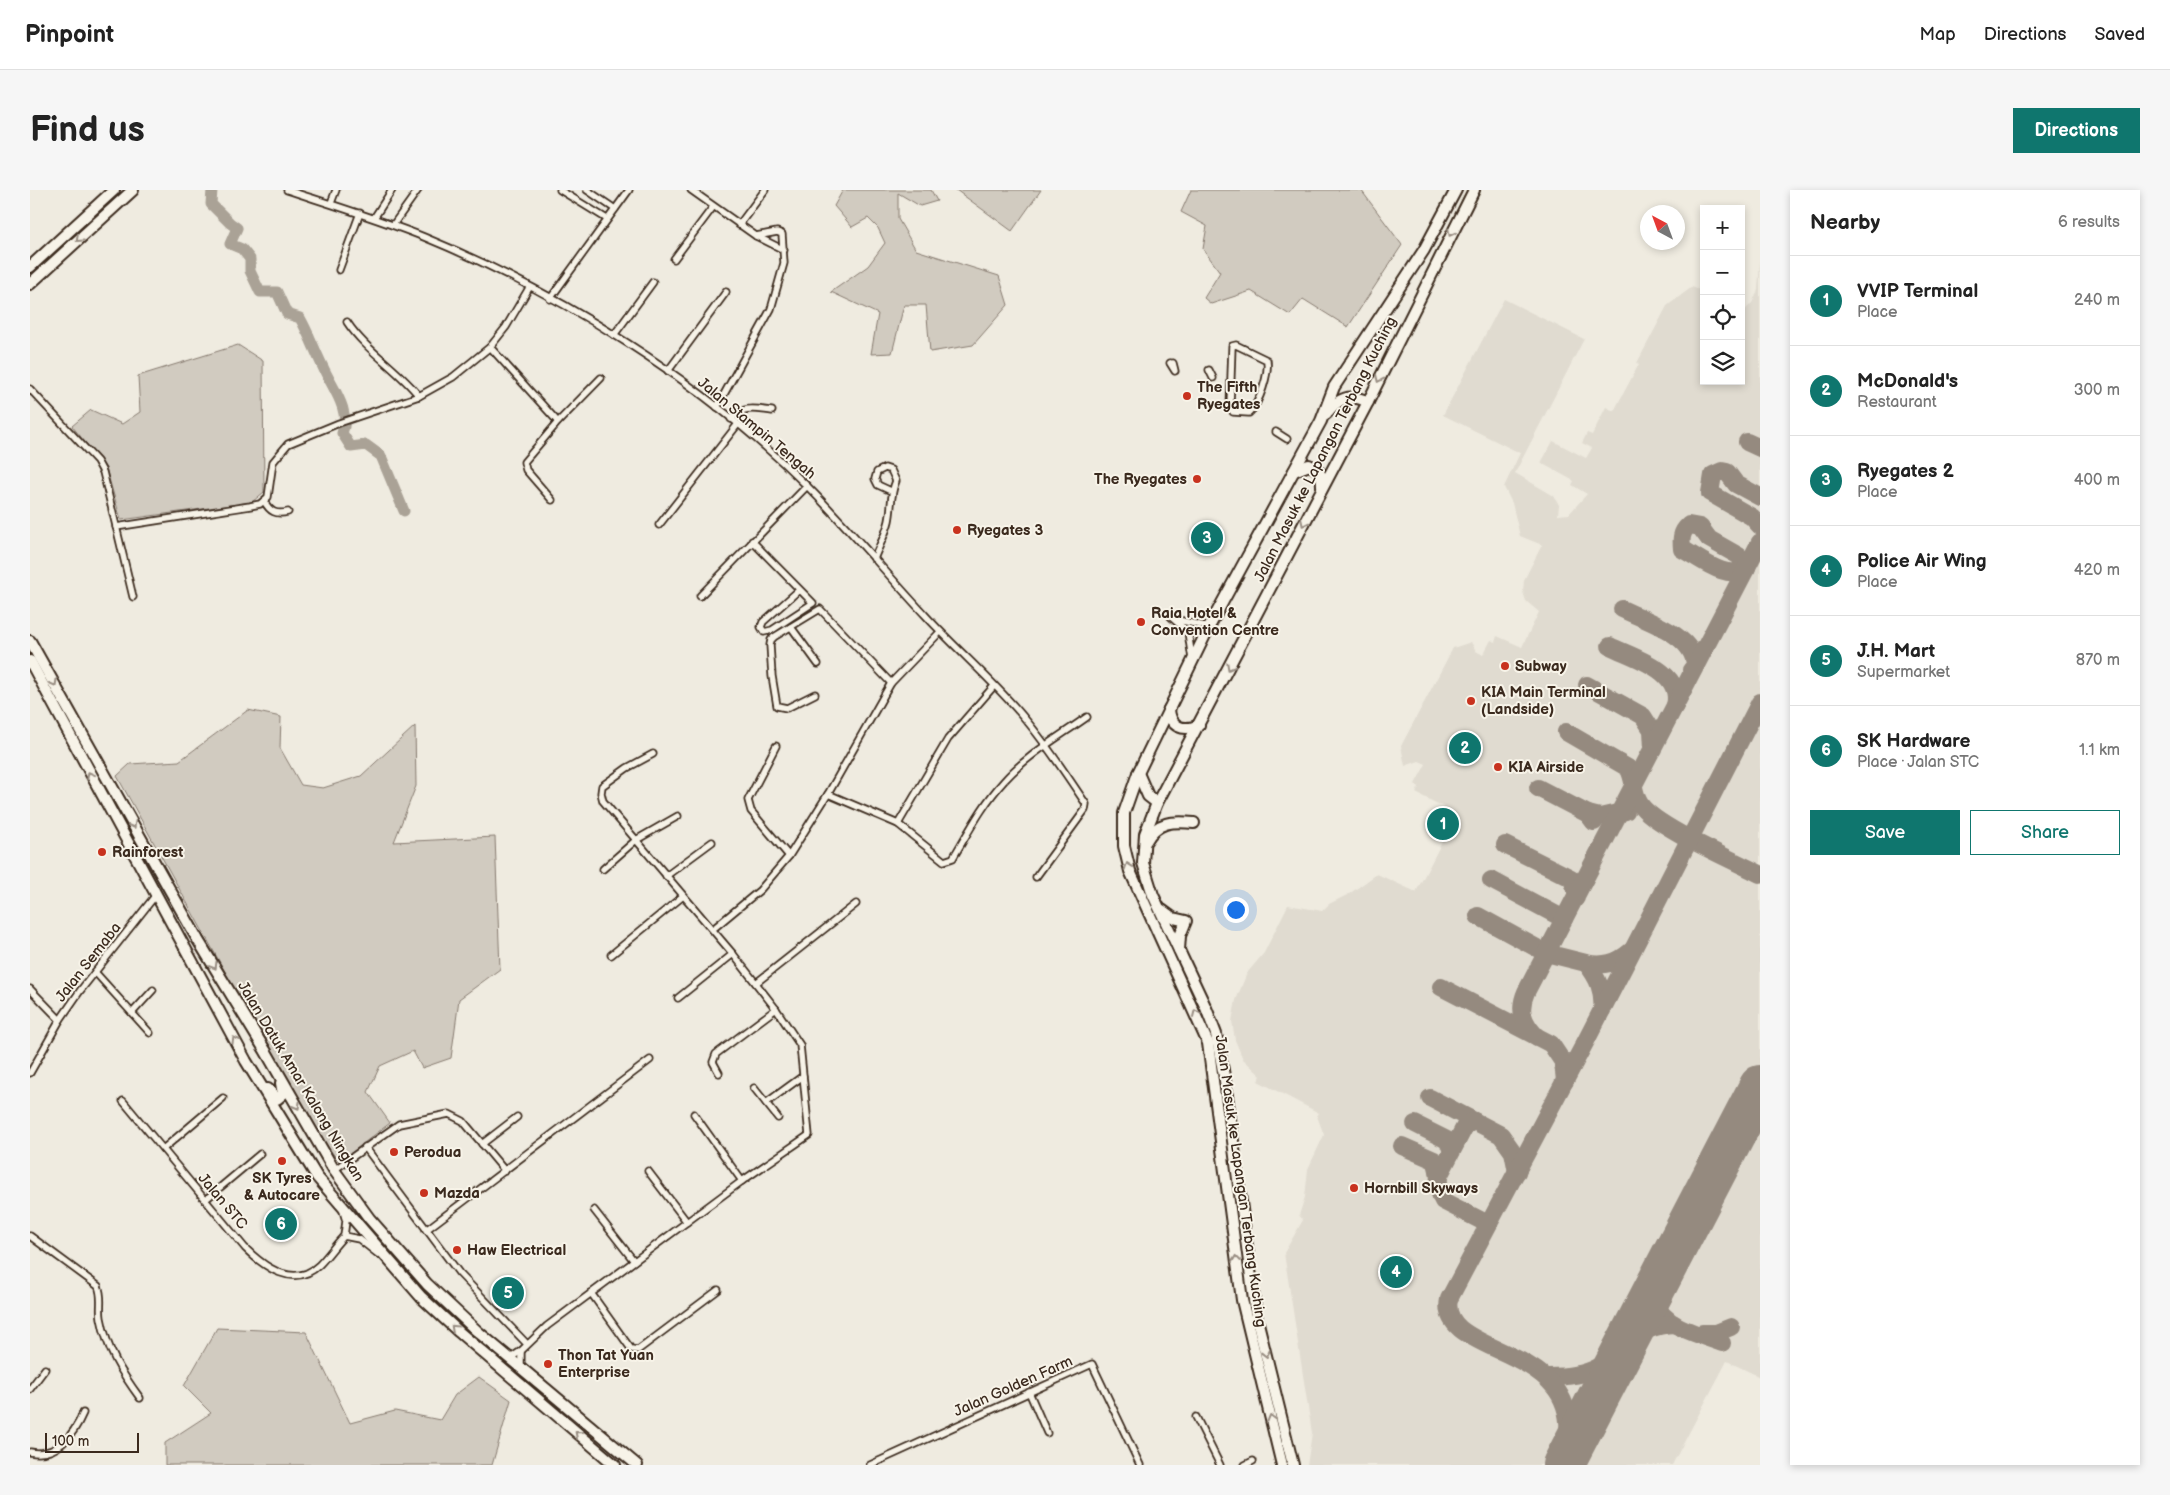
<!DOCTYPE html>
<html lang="en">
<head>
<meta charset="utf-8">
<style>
	:root { --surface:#fff; --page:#f6f6f6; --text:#222; --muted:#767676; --line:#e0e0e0; --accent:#0f766e }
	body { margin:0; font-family:"Balsamiq Sans",sans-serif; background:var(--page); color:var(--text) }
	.controls { position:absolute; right:15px; top:15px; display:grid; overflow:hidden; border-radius:0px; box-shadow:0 2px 8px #0003 }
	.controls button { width:45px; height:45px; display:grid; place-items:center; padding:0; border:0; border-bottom:1px solid var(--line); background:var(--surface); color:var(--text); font:25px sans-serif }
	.compass { position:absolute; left:1610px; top:15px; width:45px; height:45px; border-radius:50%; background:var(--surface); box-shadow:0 2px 8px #0003; rotate:319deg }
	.scale { position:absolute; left:15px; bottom:12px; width:94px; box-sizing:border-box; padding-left:5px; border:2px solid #3b2a1e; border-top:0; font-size:14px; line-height:18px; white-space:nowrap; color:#3b2a1e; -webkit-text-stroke:4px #f7f3e8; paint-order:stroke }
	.you { position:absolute; left:1205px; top:719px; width:18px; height:18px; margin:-12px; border:4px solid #fff; border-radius:50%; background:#1a73e8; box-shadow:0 0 0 8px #1a73e833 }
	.badge { display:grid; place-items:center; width:32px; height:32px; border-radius:50%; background:var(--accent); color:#fff; font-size:16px; font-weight:700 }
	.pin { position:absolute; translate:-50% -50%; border:2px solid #fff; box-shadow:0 1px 5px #0006 }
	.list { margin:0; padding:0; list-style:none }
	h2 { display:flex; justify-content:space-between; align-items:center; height:65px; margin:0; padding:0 20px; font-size:21px }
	h2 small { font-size:16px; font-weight:400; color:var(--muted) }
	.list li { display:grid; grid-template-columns:32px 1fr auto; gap:15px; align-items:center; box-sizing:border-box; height:90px; padding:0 20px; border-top:1px solid var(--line) }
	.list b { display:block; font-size:19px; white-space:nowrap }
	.list p { margin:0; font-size:16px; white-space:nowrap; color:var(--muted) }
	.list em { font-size:16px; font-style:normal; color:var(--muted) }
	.actions { display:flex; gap:10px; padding:15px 20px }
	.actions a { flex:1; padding:11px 0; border:1px solid var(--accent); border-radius:0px; text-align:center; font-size:18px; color:var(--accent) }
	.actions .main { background:var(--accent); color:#fff }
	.icon { flex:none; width:28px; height:28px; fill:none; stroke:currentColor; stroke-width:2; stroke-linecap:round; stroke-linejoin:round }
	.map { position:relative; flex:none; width:1730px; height:1275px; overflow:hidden; border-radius:0px }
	header { display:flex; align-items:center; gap:30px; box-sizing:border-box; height:70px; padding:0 25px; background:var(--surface); border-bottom:1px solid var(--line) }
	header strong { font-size:24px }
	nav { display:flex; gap:28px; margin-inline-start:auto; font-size:18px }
	.intro { display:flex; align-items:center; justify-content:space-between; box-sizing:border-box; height:120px; padding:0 30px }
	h1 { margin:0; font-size:35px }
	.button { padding:12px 22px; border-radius:0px; background:var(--accent); color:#fff; font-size:18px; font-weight:700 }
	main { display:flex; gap:30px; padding:0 30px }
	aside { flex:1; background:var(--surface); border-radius:0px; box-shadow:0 2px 8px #0003 }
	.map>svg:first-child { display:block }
</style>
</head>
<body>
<header>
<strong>Pinpoint</strong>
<nav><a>Map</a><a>Directions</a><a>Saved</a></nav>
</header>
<div class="intro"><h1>Find us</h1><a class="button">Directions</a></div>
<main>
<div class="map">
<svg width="1730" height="1275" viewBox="0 0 1730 1275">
	<rect width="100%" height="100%" fill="#efebe0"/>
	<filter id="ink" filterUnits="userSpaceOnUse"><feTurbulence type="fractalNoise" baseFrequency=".02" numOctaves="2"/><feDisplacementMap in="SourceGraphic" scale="10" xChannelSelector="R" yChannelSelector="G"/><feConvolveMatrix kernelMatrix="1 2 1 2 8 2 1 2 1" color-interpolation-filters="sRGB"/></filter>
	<g filter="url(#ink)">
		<path fill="#e0dbd0" d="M 1730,71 L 1730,1187 L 1697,1171 L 1642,1275 L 1277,1275 L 1282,1243 L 1254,1063 L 1273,1030 L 1269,1025 L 1275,1007 L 1278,979 L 1294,945 L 1287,926 L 1289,923 L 1228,891 L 1231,886 L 1213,869 L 1205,850 L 1202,831 L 1206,810 L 1217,783 L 1234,763 L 1258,715 L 1292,721 L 1299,714 L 1319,704 L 1347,684 L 1386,702 L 1412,652 L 1404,647 L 1409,637 L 1402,633 L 1408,622 L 1411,623 L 1414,617 L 1386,603 L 1389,597 L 1385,594 L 1396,574 L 1389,571 L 1375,576 L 1371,556 L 1423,458 L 1441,452 L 1446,461 L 1453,465 L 1461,450 L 1465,452 L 1467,446 L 1492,457 L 1509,422 L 1496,411 L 1493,402 L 1494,390 L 1512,355 L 1490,346 L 1482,313 L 1474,297 L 1490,263 L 1413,225 L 1474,109 L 1554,149 L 1485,283 L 1524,306 L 1529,315 L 1528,325 L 1539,324 L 1557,304 L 1542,295 L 1544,291 L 1511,273 L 1523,251 L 1556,268 L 1562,258 L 1552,253 L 1557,243 L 1562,245 L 1576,217 L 1584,221 L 1609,174 L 1607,173 L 1637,116 L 1662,97 L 1674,102 L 1674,191 L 1711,191 L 1711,119 L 1715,120 L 1722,113 L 1728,100 Z"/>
		<g fill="#d1cbc0" stroke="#867a6f">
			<path d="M 813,0 L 901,0 L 907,11 L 890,16 L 868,3 L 868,29 L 886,60 L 969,86 L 978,115 L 943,155 L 900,162 L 896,115 L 874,115 L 862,163 L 841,164 L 848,124 L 801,102 L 838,76 L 855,53 L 848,38 L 838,28 L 822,37 L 804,16 Z"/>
			<path d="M 926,0 L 1011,0 L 982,41 Z"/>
			<path d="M 1161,0 L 1331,0 L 1372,55 L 1318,137 L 1273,109 L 1260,125 L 1221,101 L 1181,114 L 1174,108 L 1190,82 L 1173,59 L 1177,36 L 1151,22 Z"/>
			<path d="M 208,155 L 233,171 L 234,302 L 222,312 L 91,330 L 76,278 L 42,236 L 61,220 L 92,234 L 110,222 L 108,186 Z"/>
			<path d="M 218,520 L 251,527 L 250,558 L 271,595 L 293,598 L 331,586 L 385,536 L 386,596 L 364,652 L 465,647 L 470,779 L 429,809 L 421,868 L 392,878 L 383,861 L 350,876 L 338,902 L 360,933 L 309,972 L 273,923 L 87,586 L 100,574 L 149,571 Z"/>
			<path d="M 187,1138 L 276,1142 L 320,1233 L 365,1221 L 410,1230 L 425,1205 L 449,1187 L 481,1210 L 462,1275 L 135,1275 L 135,1253 L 181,1223 L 154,1196 Z"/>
		</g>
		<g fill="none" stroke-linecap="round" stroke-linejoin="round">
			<path stroke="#aaa296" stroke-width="11" d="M 182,0 L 181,14 L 200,33 L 207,38 L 200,54 L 212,59 L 220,69 L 220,81 L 230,102 L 247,102 L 257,124 L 270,128 C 279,144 285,161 293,177 C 301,196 322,221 312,243 L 321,257 L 336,255 L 351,266 L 374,321"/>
			<g stroke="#958a7f" stroke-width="18">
				<path d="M 1717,252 L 1730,258"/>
				<path d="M 1730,307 L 1706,294 L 1697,282 L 1692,281 L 1683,285 L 1680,303 L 1722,327 L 1730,336"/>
				<path d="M 1659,335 L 1670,337 L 1679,349 L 1709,366 L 1717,378 C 1697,392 1671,369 1652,359 C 1651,349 1651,342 1659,335 Z"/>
				<path d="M 1592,419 C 1616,431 1665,445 1665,476 L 1661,480"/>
				<path d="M 1580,456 C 1604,468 1654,481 1645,516"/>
				<path d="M 1557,495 L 1613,526 L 1622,540 L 1623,559"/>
				<path d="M 1536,542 L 1598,578 C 1605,589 1602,602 1610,614 C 1624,636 1703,670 1730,684"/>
				<path d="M 1508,598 L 1558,624 L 1564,632"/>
				<path d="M 1558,624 L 1570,627 L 1596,621"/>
				<path d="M 1475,655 L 1541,688 L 1546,699 L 1546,708"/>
				<path d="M 1461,690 L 1534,729"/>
				<path d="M 1448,726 L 1516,763 L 1556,773 C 1568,788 1574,801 1572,820"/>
				<path d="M 1556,773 C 1574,777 1587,773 1601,761"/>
				<path d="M 1411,797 L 1521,854 L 1533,872 L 1535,891"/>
				<path d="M 1507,847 C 1493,833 1488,820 1496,802 L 1730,352"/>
				<path d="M 1400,908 L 1471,945 L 1483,962 L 1487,982"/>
				<path d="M 1385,934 L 1417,950 L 1422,960"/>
				<path d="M 1700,953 L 1717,938 L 1730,932"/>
				<path d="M 1372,956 L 1404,970 C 1413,983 1405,998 1413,1011 L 1458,1034"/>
				<path d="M 1410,984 L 1435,936 L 1444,931"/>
				<path d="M 1623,1101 C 1624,1136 1665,1142 1692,1153"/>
				<path d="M 1672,1143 L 1686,1143 L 1701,1137"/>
				<path d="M 1597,1154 C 1610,1141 1625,1135 1644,1134"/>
				<path d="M 1518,1187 C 1560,1187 1580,1177 1603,1141"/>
				<path d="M 1532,1275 C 1573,1149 1406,1172 1419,1109 L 1557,849 L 1730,512"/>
			</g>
			<path stroke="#958a7f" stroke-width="42" d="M 1533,1275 L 1730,896"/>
			<g stroke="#3b2a1e" stroke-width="9">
				<g id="street">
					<path d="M 257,0 C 303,15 349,29 394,47 C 531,103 672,191 777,296 C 819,338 856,383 896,426 C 928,461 966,493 996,530 C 1018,556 1037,586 1056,614 L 1055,620 L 1006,687"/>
					<path d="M 530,0 L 577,29"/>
					<path d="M 557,0 L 585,19"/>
					<path d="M 661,0 L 726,46 L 754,60"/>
					<path d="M 301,13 L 306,0"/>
					<path d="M 344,28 L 362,0"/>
					<path d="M 363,35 L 388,0"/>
					<path d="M 709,35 L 735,0"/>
					<path d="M 644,69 L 683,17"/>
					<path d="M 309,80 L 330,23"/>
					<path d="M 520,109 L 599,0"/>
					<path d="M 317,132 C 336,161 368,179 389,206"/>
					<path d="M 584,145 L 623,92"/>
					<path d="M 1206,155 L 1237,170 C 1239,184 1230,213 1219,223 L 1203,222 L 1200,217 L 1202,156 Z"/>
					<path d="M 460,157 L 528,232"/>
					<path d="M 1140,173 L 1145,181 L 1143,173"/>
					<path d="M 1179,180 L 1183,188"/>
					<path d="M 638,181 L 696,102"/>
					<path d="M 0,199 L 67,271 L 73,282 L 103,407"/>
					<path d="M 687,217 L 741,119 L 754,73 L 752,44 L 747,42 L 726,46"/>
					<path d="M 701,229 C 714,215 725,219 742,221"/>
					<path d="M 1246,242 L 1257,249"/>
					<path d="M 522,310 L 496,280 L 494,272 L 528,232 L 571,188"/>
					<path d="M 234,311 C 240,322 246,325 258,322"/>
					<path d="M 629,335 L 708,234"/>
					<path d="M 86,337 L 220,316 L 230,314 L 238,307 L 243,272 L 258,254 L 309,233 L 389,206 L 423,187 L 460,157 L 476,137 L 499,98"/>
					<path d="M 722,351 L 783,413 L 742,440 L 734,442 L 731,437 L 733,432 L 769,400"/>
					<path d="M 844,369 C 849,356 856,344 859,331 C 862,317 860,304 866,291 L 861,280 L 855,278 L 847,282 L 845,289 L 848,295 L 861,301"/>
					<path d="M 670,406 L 777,296"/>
					<path d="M 1141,427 L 1158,442 L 1162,469"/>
					<path d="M 1148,430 L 1179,437"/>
					<path d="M 761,437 L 788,474"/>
					<path d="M 785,504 L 757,518 L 747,516 L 742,486 L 740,455 L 741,450 L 744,447 L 790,419 L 861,493"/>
					<path d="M 746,556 L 718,610 L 721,621 L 759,666"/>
					<path d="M 798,604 L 868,634 L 914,671 L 923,668 C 939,641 953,614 974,591 C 997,565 1029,547 1057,527"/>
					<path d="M 868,634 L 918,549 L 964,496"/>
					<path d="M 573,679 L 606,650 L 648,626"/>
					<path d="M 636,686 L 682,652"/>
					<path d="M 683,739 L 730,700 L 759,666 L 798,604 L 861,493 L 910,442"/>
					<path d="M 581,765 L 653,706"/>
					<path d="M 65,782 L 120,843"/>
					<path d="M 726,793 L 826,714"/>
					<path d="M 0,799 L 30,830"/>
					<path d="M 648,808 L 703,764"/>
					<path d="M 102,823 L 123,800"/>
					<path d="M 0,883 L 30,830 L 50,801 L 125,706"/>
					<path d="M 689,883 L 683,872 L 686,864 L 746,819"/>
					<path d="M 724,898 L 736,913 L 773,886"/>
					<path d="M 93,911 L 215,1058 C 234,1077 264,1099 289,1075 C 298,1066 305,1055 314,1046 L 329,1049 L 348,1064"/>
					<path d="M 736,913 L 748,928"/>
					<path d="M 664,924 L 712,991"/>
					<path d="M 452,954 L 487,927"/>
					<path d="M 335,957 L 429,1083 L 497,1154"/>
					<path d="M 133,959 L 193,908"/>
					<path d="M 304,980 L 369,934 L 419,924 L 433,931 L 475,981"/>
					<path d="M 618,981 L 657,1032"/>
					<path d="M 175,1010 L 230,964"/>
					<path d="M 564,1020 L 604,1071"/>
					<path d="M 313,1021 L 316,1031 L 314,1046"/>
					<path d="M 396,1040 L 620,870"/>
					<path d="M 0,1046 L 68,1096 C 73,1107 69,1117 71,1128 C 77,1160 91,1182 110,1208"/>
					<path d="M 561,1103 L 601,1159 L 608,1160 L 688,1100"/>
					<path d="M 479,1169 L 491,1161 L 517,1136 L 712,991 L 779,945 L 770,855 L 746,819 L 703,764 L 573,611 L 571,603 L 572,596 L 597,578 L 623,564"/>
					<path d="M 491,1178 L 491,1161"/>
					<path d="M 0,1199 L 15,1179"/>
					<path d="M 999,1202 L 1017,1243"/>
					<path d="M 1166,1227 L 1190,1275"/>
					<path d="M 0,1262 C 27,1268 44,1244 53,1223"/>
					<path d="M 840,1275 L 1062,1174 L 1110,1275"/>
					<path d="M 1215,1275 L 1223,1271"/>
				</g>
			</g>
			<g stroke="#3b2a1e" stroke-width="14">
				<g id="highway">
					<path d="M 0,77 L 84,0"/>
					<path d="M 0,94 L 103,0"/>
					<path d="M 1296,224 C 1308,208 1320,203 1338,212"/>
					<path d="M 1264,281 L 1279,275 C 1290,279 1292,285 1292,296"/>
					<path d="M 0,451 L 168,750 L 235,860 L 304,980 L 339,1028 L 397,1094 L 447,1141 L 607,1275"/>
					<path d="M 0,471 L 216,871 L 287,987 L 391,1107 L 429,1142 L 585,1275"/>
					<path d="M 1139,519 C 1140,537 1153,542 1169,535"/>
					<path d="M 1108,583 L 1118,606 L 1127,613"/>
					<path d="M 1116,651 C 1127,631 1143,631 1164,633"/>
					<path d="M 1132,720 L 1143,728 L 1156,731 L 1150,746 L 1149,760"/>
					<path d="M 238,899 L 247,909 L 253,904 L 251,893"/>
					<path d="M 1252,1275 L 1212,1110 L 1178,853 L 1100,681 L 1094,656 L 1094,623 L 1108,583 L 1179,437 L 1291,231 L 1304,197 L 1394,60 L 1426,0"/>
					<path d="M 1263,1275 L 1226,1125 L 1195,891 L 1186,844 L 1176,818 L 1123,705 L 1113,673 L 1115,644 L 1127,613 L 1338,212 L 1444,0"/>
				</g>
			</g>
			<use href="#street" stroke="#f7f3e8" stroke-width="5.5"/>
			<use href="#highway" stroke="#f7f3e8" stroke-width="10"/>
		</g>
		<defs><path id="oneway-chevron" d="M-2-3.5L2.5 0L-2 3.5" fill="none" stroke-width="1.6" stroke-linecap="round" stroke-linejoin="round" transform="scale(1.25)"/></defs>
		<g stroke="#998e83">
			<use href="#oneway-chevron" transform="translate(1421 43) rotate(118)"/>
			<use href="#oneway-chevron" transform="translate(49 49) rotate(138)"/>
			<use href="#oneway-chevron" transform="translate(1349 189) rotate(115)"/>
			<use href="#oneway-chevron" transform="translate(1274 333) rotate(116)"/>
			<use href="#oneway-chevron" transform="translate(1200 477) rotate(118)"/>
			<use href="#oneway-chevron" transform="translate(24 493) rotate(61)"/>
			<use href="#oneway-chevron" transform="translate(60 585) rotate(-118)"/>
			<use href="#oneway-chevron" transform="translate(103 635) rotate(61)"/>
			<use href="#oneway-chevron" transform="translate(1098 676) rotate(-109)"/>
			<use href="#oneway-chevron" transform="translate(184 776) rotate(59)"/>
			<use href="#oneway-chevron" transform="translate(1166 823) rotate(-114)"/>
			<use href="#oneway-chevron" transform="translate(205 850) rotate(-119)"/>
			<use href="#oneway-chevron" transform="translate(267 916) rotate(60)"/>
			<use href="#oneway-chevron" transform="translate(1206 1069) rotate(-97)"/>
			<use href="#oneway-chevron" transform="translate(424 1138) rotate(-137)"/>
			<use href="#oneway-chevron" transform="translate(1236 1164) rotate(76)"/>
			<use href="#oneway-chevron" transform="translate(1241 1228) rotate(-105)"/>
			<use href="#oneway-chevron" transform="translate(548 1244) rotate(-139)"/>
		</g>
	</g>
	<g fill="#c8321e" stroke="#f7f3e8" stroke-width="2">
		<circle cx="1157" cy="206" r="5"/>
		<circle cx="1167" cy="289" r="5"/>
		<circle cx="927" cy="340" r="5"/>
		<circle cx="1111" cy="432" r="5"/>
		<circle cx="1475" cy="476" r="5"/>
		<circle cx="1441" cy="511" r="5"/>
		<circle cx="1468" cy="577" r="5"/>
		<circle cx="72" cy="662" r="5"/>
		<circle cx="364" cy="962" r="5"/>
		<circle cx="252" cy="971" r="5"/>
		<circle cx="1324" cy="998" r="5"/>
		<circle cx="394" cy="1003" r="5"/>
		<circle cx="427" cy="1060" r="5"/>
		<circle cx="518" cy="1174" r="5"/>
	</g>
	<g text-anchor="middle" stroke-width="4" stroke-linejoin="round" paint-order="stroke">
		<g font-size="15" font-weight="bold" fill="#3b2a1e" stroke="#f7f3e8" text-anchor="start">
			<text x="1167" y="202">The Fifth<tspan x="1167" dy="17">Ryegates</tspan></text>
			<text x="1157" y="294" text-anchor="end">The Ryegates</text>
			<text x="937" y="345">Ryegates 3</text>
			<text x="1121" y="428">Raia Hotel &amp;<tspan x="1121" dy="17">Convention Centre</tspan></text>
			<text x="1485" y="481">Subway</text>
			<text x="1451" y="507">KIA Main Terminal<tspan x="1451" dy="17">(Landside)</tspan></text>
			<text x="1478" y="582">KIA Airside</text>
			<text x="82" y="667">Rainforest</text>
			<text x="374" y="967">Perodua</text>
			<text x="252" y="993" text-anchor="middle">SK Tyres<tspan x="252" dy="17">&amp; Autocare</tspan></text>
			<text x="1334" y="1003">Hornbill Skyways</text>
			<text x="404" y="1008">Mazda</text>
			<text x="437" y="1065">Haw Electrical</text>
			<text x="528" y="1170">Thon Tat Yuan<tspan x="528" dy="17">Enterprise</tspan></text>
		</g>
		<g font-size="15" fill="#3b2a1e" stroke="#f7f3e8">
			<text transform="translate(727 238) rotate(40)" y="5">Jalan Stampin Tengah</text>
			<text transform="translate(1295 259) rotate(-63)" y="5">Jalan Masuk ke Lapangan Terbang Kuching</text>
			<text transform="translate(58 772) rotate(-52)" y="5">Jalan Semaba</text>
			<text transform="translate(271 891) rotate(59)" y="5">Jalan Datuk Amar Kalong Ningkan</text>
			<text transform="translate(1211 991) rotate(82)" y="5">Jalan Masuk ke Lapangan Terbang Kuching</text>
			<text transform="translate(193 1011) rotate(50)" y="5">Jalan STC</text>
			<text transform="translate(983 1196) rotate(-24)" y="5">Jalan Golden Farm</text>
		</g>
	</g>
</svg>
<div class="controls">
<button>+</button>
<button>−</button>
<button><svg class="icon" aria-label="locate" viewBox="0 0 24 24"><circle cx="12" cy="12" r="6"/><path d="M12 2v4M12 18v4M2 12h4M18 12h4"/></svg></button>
<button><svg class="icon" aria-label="layers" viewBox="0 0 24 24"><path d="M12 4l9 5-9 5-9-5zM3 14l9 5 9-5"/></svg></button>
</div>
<svg class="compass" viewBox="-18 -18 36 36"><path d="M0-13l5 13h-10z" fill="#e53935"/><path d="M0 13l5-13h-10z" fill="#767676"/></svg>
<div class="scale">100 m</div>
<div class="you"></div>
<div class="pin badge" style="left:1413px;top:634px">1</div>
<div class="pin badge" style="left:1435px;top:558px">2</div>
<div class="pin badge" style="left:1177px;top:348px">3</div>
<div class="pin badge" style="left:1366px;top:1082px">4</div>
<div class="pin badge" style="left:478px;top:1103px">5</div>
<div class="pin badge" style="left:251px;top:1034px">6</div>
</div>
<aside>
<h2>Nearby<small>6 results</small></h2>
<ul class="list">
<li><span class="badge">1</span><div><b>VVIP Terminal</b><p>Place</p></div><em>240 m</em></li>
<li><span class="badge">2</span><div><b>McDonald's</b><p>Restaurant</p></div><em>300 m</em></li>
<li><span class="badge">3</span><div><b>Ryegates 2</b><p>Place</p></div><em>400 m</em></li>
<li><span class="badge">4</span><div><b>Police Air Wing</b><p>Place</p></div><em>420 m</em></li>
<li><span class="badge">5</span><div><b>J.H. Mart</b><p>Supermarket</p></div><em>870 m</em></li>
<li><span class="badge">6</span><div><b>SK Hardware</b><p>Place · Jalan STC</p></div><em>1.1 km</em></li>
</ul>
<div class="actions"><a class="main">Save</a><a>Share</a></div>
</aside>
</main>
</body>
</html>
